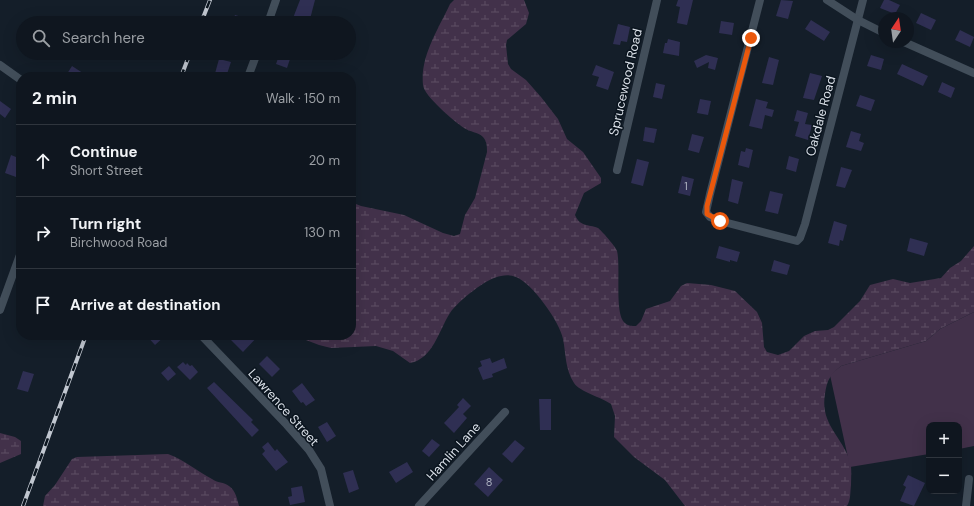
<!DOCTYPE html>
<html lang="en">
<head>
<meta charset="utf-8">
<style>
	:root { --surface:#0f161f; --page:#1d232c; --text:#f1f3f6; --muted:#9b9fa4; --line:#2f353d }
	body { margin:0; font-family:"DM Sans",sans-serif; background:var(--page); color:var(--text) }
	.controls { position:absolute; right:12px; bottom:12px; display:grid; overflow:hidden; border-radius:8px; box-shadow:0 4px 16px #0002 }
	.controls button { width:36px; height:36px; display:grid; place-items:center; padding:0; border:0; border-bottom:1px solid var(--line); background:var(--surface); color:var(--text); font:20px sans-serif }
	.compass { position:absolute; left:878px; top:12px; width:36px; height:36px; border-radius:50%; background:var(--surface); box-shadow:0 4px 16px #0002; rotate:13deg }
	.stop { position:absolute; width:12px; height:12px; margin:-9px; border:3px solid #ea580c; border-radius:50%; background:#fff }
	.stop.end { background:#ea580c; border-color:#fff; box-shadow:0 1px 4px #0008 }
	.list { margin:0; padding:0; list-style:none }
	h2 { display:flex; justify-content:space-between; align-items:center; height:52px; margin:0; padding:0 16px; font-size:17px }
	h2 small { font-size:13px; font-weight:400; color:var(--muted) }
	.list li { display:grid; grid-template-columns:26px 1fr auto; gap:12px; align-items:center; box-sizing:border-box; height:72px; padding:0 16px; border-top:1px solid var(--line) }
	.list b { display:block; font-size:15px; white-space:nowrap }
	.list p { margin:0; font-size:13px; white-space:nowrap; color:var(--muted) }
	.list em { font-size:13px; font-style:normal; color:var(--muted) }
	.icon { flex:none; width:22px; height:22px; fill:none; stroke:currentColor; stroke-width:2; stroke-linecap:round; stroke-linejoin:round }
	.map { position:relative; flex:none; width:974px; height:506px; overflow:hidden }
	.search { position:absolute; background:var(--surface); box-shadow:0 4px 16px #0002; left:16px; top:16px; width:340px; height:44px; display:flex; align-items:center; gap:10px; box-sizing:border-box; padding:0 14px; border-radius:22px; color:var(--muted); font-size:15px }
	.panel { position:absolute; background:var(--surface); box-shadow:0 4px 16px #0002; left:16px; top:72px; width:340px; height:268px; border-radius:16px }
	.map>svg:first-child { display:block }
</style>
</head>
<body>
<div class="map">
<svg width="974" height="506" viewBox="0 0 974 506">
	<defs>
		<pattern id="wetland-marsh" width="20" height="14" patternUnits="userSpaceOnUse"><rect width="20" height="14" fill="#42314a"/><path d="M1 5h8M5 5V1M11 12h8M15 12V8" fill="none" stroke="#5d4e64"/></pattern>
	</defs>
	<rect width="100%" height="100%" fill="#141e29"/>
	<g fill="url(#wetland-marsh)">
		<path d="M 454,0 L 524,0 L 529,13 L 526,24 L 507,40 L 506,45 L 508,64 L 511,69 L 526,80 L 541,97 L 558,119 L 567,139 L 583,152 L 601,178 L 601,183 L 584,193 L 575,215 C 580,227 588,224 598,228 C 601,230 616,247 617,251 C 621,267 614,315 625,323 C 628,326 632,326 636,326 L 641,321 L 646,309 L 670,301 L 681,286 L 687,283 L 711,285 L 735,291 L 757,312 L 762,323 L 764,347 L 767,352 L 778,355 L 789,351 L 804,336 L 815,331 L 828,330 L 834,327 L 860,301 L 870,285 L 893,279 L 910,283 L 941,278 L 950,268 L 961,261 L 974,246 L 974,312 L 940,329 L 926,341 L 841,366 C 830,375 827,380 825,394 C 820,424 841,435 850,461 C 852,468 851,477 851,485 C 850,493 851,499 847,506 L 685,506 L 665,480 L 634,457 L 614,437 L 615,416 L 611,404 C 601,397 580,392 574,383 C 565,369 566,354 563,339 C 560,322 532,283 516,277 C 511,275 506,275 501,276 C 488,277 458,301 450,313 C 439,330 433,359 410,363 L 393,351 L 376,346 L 331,348 L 319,345 L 293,335 L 351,335 L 351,202 L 361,206 L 404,215 L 443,233 L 454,236 L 460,234 L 465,215 L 475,198 L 487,152 C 487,146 487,142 483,137 C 478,132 470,132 464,128 C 454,121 424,96 423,85 C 420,56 439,28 450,4 Z"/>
		<path d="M 0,433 L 15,437 L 21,441 L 21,454 L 0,463 Z"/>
		<path d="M 168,454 C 183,459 198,472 212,479 C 217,483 224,482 229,486 C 236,491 237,499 239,506 L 43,506 L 45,496 L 55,485 L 72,459 L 77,457 Z"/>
	</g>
	<path fill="#42314a" d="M 974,312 L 974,446 L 959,449 L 959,425 L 929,425 L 929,454 L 850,467 L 830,375 L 841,366 L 926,341 L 940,329 Z"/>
	<g fill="#2f2f53">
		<path d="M 300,0 L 315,0 L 309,23 L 293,18 Z"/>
		<path d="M 678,0 L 693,0 L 687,25 L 677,23 L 680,7 L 676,6 Z"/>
		<path d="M 781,0 L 793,1 L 788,19 L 776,16 Z"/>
		<path d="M 884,0 L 889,0 L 900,5 L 895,14 L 880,8 Z"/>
		<path d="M 921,13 L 936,20 L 931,30 L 916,23 Z"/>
		<path d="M 235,15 L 255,21 L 254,23 L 232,23 Z"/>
		<path d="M 811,20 L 830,32 L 824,41 L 805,29 Z"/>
		<path d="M 721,21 L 734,23 L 732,35 L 719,33 Z"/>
		<path d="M 618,24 L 630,27 L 627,42 L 621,41 L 620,45 L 613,44 Z"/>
		<path d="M 960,30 L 974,37 L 970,47 L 955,40 Z"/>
		<path d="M 668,39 L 680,42 L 679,56 L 663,53 L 665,43 L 667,43 Z"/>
		<path d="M 280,53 L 291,56 L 287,68 L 276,64 Z"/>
		<path d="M 706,55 L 718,58 L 715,70 L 708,68 L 709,62 L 697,68 L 694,61 Z"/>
		<path d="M 871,55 L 884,59 L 881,70 L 867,66 Z"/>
		<path d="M 769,57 L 779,60 L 773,85 L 762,83 Z"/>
		<path d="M 219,59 L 231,62 L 226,77 L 214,77 Z"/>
		<path d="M 902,64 L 928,76 L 923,86 L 897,74 Z"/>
		<path d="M 596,65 L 614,72 L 608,90 L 596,86 L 599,77 L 592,75 Z"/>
		<path d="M 72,66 L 89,77 L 65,77 Z"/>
		<path d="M 810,73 L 822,76 L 814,100 L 803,98 Z"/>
		<path d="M 942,82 L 955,88 L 951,98 L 938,92 Z"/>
		<path d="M 656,83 L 665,85 L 662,99 L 653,97 Z"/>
		<path d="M 860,95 L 875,100 L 871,111 L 856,106 Z"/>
		<path d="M 700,99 L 711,101 L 708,115 L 697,113 Z"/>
		<path d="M 756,99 L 768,102 L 766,108 L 774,110 L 772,117 L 765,115 L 762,129 L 749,126 Z"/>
		<path d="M 0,101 L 11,109 L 5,118 L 0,114 Z"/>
		<path d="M 797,110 L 808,113 L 805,124 L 812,125 L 808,140 L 795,136 L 799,122 L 794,121 Z"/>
		<path d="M 645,127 L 657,129 L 654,143 L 643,141 Z"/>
		<path d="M 851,131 L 861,134 L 859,141 L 864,143 L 861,151 L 846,147 Z"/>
		<path d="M 692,134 L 704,137 L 699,153 L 688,150 Z"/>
		<path d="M 746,148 L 753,150 L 749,168 L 738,165 L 741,151 L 745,152 Z"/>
		<path d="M 11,155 L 21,159 L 16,177 L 5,173 Z"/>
		<path d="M 789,156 L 799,159 L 796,172 L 786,169 Z"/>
		<path d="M 637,159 L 649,162 L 643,186 L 631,183 Z"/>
		<path d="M 841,167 L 852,170 L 845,188 L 836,186 Z"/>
		<path d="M 682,176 L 694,179 L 690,196 L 678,193 Z"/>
		<path d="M 732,179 L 743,182 L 738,204 L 728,201 Z"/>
		<path d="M 770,191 L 783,194 L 778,214 L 765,211 Z"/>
		<path d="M 834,221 L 847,225 L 843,241 L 840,240 L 839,246 L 828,243 Z"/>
		<path d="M 910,238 L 928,243 L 924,256 L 907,251 Z"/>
		<path d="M 719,246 L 740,252 L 737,262 L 730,260 L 730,262 L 716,258 Z"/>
		<path d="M 774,260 L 790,265 L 787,275 L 771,271 Z"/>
		<path d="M 146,335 L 166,335 L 155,345 Z"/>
		<path d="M 235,335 L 243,335 L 246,338 L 249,335 L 259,335 L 243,352 L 231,340 Z"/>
		<path d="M 267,356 L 280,369 L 272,377 L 259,364 Z"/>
		<path d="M 490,358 L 492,363 L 504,358 L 507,368 L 492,374 L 493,377 L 483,380 L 478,368 L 482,366 L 480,361 Z"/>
		<path d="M 183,362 L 186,365 L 187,363 L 190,366 L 192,365 L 198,372 L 190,380 L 177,367 Z"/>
		<path d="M 169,366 L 176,374 L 168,381 L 161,373 Z"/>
		<path d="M 23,371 L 34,374 L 28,392 L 17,389 Z"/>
		<path d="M 214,382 L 253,420 L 251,422 L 259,430 L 252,437 L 207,388 Z"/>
		<path d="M 302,383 L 315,400 L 306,406 L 303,402 L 301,403 L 292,391 Z"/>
		<path d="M 463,398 L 471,406 L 463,414 L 467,418 L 454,433 L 444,423 L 459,407 L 457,405 Z"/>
		<path d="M 539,399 L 551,399 L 551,430 L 540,430 Z"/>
		<path d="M 327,422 L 336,436 L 327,442 L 318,427 Z"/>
		<path d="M 432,439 L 440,445 L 429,457 L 422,451 Z"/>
		<path d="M 515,440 L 525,448 L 512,463 L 502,454 Z"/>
		<path d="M 268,442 L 275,451 L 277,449 L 288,462 L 276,471 L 262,454 L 265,451 L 262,447 Z"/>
		<path d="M 407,462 L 413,472 L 396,483 L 389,472 Z"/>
		<path d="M 489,467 L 503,480 L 488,497 L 474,484 Z"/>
		<path d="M 353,470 L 359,489 L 349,493 L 343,473 Z"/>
		<path d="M 908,475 L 925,483 L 914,506 L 900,501 L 906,487 L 903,485 Z"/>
		<path d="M 302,486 L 305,502 L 290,505 L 288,497 L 292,496 L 291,488 Z"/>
	</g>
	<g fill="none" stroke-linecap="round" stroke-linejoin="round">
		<g stroke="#424e5a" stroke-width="8">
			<path d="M 760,0 L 710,194 L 706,212 L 710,217 L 720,221 L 797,241 L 800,238 L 805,224 L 863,0"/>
			<path d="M 827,0 L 858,20 L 884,33"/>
			<path d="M 268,23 L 276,0"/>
			<path d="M 904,42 L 974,73"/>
			<path d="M 0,65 L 21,80"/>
			<path d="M 248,77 L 257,53"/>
			<path d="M 617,170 L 657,0"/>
			<path d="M 0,310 L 21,252"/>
			<path d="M 201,335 L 287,425 L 309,450 L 321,469 L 330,506"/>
			<path d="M 419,506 L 505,412"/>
			<path d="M 966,506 L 969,479"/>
		</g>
		<g stroke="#c1c7d0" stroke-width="4">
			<g id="rail">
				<path d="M 201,23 L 210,0"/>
				<path d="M 181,77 L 190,53"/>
				<path d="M 23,506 L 86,335"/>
			</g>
		</g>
		<use href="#rail" stroke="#0b151f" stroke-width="2.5" stroke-dasharray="8" stroke-linecap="butt"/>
	</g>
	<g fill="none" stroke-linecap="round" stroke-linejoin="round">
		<path stroke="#ea580c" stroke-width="5" d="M 720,221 L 707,214 L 707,206 L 751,38"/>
	</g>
	<g text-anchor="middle" stroke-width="3" stroke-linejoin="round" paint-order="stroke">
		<g font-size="11" fill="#aeb3c2">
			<text x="686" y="190">1</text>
			<text x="489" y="486">8</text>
		</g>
		<g font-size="13" fill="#d9dfe7" stroke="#0b151f">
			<text transform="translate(625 82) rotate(-77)" y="5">Sprucewood Road</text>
			<text transform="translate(820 116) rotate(-75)" y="5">Oakdale Road</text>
			<text transform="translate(284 407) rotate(48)" y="5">Lawrence Street</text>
			<text transform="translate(453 451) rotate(-48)" y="5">Hamlin Lane</text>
		</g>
	</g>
</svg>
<div class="controls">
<button>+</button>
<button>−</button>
</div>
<svg class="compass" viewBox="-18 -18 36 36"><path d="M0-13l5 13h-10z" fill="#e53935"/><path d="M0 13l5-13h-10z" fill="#9b9fa4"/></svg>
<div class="stop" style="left:720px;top:221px"></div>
<div class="stop end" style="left:751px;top:38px"></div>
<div class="search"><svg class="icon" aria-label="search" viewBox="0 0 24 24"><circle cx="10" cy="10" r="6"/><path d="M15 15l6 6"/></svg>Search here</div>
<section class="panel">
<h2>2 min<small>Walk · 150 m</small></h2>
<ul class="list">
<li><svg class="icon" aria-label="ahead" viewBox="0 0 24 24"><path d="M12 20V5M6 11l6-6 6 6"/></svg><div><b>Continue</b><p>Short Street</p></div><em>20 m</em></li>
<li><svg class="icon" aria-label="right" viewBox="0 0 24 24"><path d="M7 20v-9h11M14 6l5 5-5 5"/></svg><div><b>Turn right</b><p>Birchwood Road</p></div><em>130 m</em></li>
<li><svg class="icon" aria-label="arrive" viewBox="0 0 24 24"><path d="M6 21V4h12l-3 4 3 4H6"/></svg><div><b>Arrive at destination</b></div></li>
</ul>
</section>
</div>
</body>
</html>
